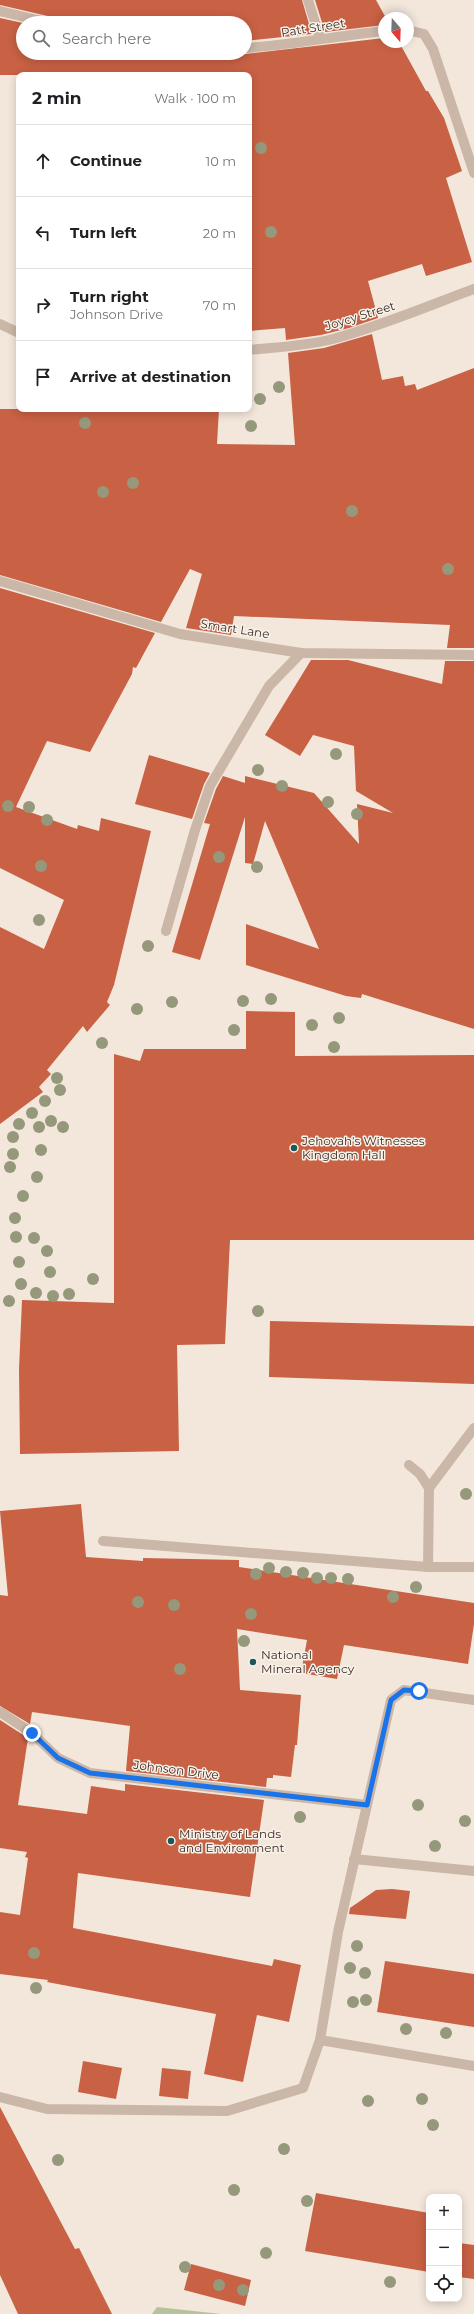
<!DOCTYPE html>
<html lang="en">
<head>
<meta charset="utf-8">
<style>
	:root { --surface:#fff; --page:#f2f2f2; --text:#202124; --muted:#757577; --line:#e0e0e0 }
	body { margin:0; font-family:Montserrat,sans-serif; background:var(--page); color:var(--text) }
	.controls { position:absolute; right:12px; bottom:12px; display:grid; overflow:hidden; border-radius:8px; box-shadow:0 2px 10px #0003 }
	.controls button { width:36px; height:36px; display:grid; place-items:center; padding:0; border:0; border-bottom:1px solid var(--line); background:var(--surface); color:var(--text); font:20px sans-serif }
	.compass { position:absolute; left:378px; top:12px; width:36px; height:36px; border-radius:50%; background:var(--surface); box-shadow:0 2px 10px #0003; rotate:161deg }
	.stop { position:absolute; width:12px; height:12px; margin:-9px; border:3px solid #1a73e8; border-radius:50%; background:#fff }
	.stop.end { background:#1a73e8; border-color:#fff; box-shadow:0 1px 4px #0008 }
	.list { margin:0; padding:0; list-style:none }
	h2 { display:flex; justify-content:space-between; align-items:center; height:52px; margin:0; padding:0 16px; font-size:17px }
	h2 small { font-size:13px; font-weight:400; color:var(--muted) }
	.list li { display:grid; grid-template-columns:26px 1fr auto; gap:12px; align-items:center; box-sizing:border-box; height:72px; padding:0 16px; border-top:1px solid var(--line) }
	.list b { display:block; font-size:15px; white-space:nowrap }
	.list p { margin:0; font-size:13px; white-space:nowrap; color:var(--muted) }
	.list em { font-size:13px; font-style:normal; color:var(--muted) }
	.icon { flex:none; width:22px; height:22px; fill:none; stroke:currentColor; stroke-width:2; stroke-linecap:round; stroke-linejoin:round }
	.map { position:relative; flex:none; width:474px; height:2314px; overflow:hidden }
	.search { position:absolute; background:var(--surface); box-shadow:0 2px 10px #0003; left:16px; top:16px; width:236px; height:44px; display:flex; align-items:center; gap:10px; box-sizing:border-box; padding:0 14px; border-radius:22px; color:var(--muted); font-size:15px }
	.panel { position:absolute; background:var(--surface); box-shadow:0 2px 10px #0003; left:16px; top:72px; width:236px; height:340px; border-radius:8px }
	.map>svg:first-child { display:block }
</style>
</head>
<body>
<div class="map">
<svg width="474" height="2314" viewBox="0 0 474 2314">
	<rect width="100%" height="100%" fill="#f3e7dc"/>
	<path fill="#b6c29c" d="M 157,2307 L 221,2314 L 152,2314 Z"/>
	<g fill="#c96144">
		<path d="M 0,0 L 302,0 L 312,34 L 245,41 L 245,23 L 56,23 L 52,17 L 0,5 Z"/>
		<path d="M 315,0 L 376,0 L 386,18 L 384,18 L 384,25 L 325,32 Z"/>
		<path d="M 0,18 L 23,23 L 23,53 L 246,54 L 384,38 L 384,42 L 399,42 L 426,91 L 428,91 L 444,118 L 462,171 L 446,178 L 472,262 L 426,276 L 422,264 L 368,281 L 378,318 L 349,328 L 321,335 L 286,340 L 285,328 L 249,331 L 249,75 L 0,75 Z"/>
		<path d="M 372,334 L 382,380 L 403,376 L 405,386 L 415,384 L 417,390 L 474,368 L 474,648 L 447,648 L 450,625 L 234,616 L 231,635 L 186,628 L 202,574 L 190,569 L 161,622 L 0,575 L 0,409 L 219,409 L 217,444 L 295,445 L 288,353 L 324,348 Z"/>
		<path d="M 0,588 L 155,633 L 136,668 L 133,667 L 132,674 L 90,752 L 47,741 L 16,807 L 77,829 L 78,825 L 99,831 L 101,818 L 151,831 L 114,985 L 107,1002 L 110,1005 L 87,1032 L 83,1026 L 47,1070 L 51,1074 L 39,1087 L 43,1092 L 0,1124 L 0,927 L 44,949 L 64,900 L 0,868 Z"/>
		<path d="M 311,660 L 348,660 L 442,684 L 445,661 L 474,661 L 474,1029 L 362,994 L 361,998 L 346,996 L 246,965 L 246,924 L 319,949 L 265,821 L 253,864 L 245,863 L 245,817 L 200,960 L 172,952 L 210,824 L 204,823 L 216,789 L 223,776 L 245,783 L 245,776 L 314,793 L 359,844 L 357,804 L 393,813 L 356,791 L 354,746 L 313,735 L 300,756 L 265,735 Z"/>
		<path d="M 149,755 L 210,773 L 204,784 L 192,819 L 135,804 Z"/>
		<path d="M 246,1011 L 295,1012 L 295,1056 L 474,1055 L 474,1240 L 230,1240 L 225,1344 L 177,1345 L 179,1451 L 20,1454 L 19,1369 L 22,1300 L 114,1303 L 114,1054 L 140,1061 L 144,1049 L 246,1049 Z"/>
		<path d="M 270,1321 L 474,1326 L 474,1384 L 269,1377 Z"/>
		<path d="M 81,1504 L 86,1557 L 143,1561 L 143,1558 L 239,1560 L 239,1567 L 474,1603 L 474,1624 L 468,1664 L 344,1645 L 337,1679 L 301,1673 L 307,1640 L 237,1629 L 240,1690 L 301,1695 L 297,1745 L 295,1745 L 291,1777 L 273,1775 L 273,1778 L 267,1778 L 266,1787 L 126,1771 L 130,1726 L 32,1712 L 30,1724 L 0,1706 L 0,1595 L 8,1596 L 0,1511 Z"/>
		<path d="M 0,1720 L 28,1738 L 18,1805 L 87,1814 L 91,1786 L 125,1791 L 125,1784 L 264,1800 L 250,1897 L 78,1873 L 73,1928 L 272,1966 L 274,1959 L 301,1965 L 289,2022 L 257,2015 L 243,2082 L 204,2074 L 216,2014 L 47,1982 L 48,1980 L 0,1974 L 0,1912 L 20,1915 L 28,1858 L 25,1857 L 27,1852 L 0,1848 Z"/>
		<path d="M 392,1889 L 410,1891 L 406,1919 L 349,1914 L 350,1908 L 376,1890 Z"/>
		<path d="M 385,1961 L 474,1974 L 474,2027 L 377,2012 Z"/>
		<path d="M 83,2061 L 122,2068 L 116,2099 L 78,2092 Z"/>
		<path d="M 162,2068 L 191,2071 L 188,2099 L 159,2096 Z"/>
		<path d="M 0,2107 L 75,2249 L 79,2248 L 112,2314 L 18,2314 L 0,2275 Z"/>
		<path d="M 316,2193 L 429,2213 L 429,2272 L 305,2251 Z"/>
		<path d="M 459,2243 L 474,2245 L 474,2279 L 459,2277 Z"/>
		<path d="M 191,2264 L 251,2280 L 245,2306 L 184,2290 Z"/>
	</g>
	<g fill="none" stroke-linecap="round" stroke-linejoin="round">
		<g stroke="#cbb7a8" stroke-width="10">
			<path d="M 409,1465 L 420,1474 L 429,1488 L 428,1567 L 474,1567"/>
			<path d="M 429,1488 L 474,1428"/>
			<path d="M 103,1541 L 428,1567"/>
			<path d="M 474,1700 L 404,1690 L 391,1700 L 338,1932 L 320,2040 L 474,2066"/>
			<path d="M 0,1712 L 32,1733 L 58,1758 L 90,1773 L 367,1805"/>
			<path d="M 354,1859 L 474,1871"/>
			<path d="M 0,2097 L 47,2109 L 227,2111 L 303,2088 L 320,2040"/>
		</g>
		<g stroke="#cbb7a8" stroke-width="10">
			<path d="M 308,0 L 320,38"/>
			<path d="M 0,11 L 50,23"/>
			<path d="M 408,30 L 424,34 L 433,49 L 474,173"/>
			<path d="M 245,48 C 292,45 337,36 384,31"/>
			<path d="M 0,324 L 19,333"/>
			<path d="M 249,350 C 277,347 306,346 333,339 C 381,326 428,306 474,289"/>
			<path d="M 0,581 L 180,634 L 301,653 L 474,655"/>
			<path d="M 166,931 L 195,830 L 210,786 L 269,686 L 301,653"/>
		</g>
	</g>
	<g fill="#95987b">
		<circle cx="261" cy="148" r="6"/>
		<circle cx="271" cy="232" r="6"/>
		<circle cx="279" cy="387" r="6"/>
		<circle cx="260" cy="399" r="6"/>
		<circle cx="85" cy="423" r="6"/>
		<circle cx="251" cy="426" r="6"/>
		<circle cx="133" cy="483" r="6"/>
		<circle cx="103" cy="492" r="6"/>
		<circle cx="352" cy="511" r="6"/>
		<circle cx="448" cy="569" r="6"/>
		<circle cx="336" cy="754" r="6"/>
		<circle cx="258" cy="770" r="6"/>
		<circle cx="282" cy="786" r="6"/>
		<circle cx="328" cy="802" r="6"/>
		<circle cx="8" cy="806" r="6"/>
		<circle cx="29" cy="807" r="6"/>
		<circle cx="357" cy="814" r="6"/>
		<circle cx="47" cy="820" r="6"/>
		<circle cx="219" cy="857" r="6"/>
		<circle cx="41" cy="866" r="6"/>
		<circle cx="257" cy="867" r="6"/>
		<circle cx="39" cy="920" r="6"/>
		<circle cx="148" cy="946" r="6"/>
		<circle cx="271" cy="999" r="6"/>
		<circle cx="243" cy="1001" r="6"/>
		<circle cx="172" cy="1002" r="6"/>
		<circle cx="137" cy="1009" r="6"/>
		<circle cx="339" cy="1018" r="6"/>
		<circle cx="312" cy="1025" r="6"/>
		<circle cx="234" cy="1030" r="6"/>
		<circle cx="102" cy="1043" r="6"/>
		<circle cx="334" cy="1047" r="6"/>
		<circle cx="57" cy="1078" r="6"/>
		<circle cx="60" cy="1090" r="6"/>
		<circle cx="45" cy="1101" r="6"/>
		<circle cx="32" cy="1113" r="6"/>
		<circle cx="51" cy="1121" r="6"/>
		<circle cx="19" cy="1124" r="6"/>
		<circle cx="39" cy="1127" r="6"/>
		<circle cx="63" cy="1127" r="6"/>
		<circle cx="13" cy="1137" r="6"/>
		<circle cx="41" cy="1150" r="6"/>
		<circle cx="13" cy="1154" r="6"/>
		<circle cx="10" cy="1167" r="6"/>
		<circle cx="37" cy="1177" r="6"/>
		<circle cx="23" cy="1196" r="6"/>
		<circle cx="15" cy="1218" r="6"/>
		<circle cx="16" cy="1237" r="6"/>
		<circle cx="34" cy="1238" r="6"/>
		<circle cx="47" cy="1251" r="6"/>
		<circle cx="19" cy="1262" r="6"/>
		<circle cx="50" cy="1272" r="6"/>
		<circle cx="93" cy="1279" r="6"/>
		<circle cx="21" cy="1284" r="6"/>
		<circle cx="36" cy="1293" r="6"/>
		<circle cx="69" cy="1294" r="6"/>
		<circle cx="53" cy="1296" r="6"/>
		<circle cx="9" cy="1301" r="6"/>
		<circle cx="258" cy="1311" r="6"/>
		<circle cx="466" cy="1494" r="6"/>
		<circle cx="269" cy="1568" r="6"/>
		<circle cx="286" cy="1572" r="6"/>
		<circle cx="303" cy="1573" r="6"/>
		<circle cx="256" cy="1574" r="6"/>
		<circle cx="317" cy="1578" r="6"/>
		<circle cx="331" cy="1578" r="6"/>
		<circle cx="348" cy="1579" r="6"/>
		<circle cx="416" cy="1587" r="6"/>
		<circle cx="393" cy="1597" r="6"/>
		<circle cx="138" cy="1602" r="6"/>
		<circle cx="174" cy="1605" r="6"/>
		<circle cx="251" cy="1614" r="6"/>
		<circle cx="244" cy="1641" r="6"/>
		<circle cx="180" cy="1669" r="6"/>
		<circle cx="418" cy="1805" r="6"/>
		<circle cx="300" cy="1817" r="6"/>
		<circle cx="465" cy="1821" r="6"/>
		<circle cx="435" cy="1846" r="6"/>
		<circle cx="357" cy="1946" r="6"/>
		<circle cx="34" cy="1953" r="6"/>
		<circle cx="350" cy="1968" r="6"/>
		<circle cx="365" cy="1973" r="6"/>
		<circle cx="36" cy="1988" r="6"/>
		<circle cx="366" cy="2000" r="6"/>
		<circle cx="353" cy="2002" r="6"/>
		<circle cx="406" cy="2029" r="6"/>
		<circle cx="446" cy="2033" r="6"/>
		<circle cx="422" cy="2099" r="6"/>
		<circle cx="368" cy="2101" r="6"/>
		<circle cx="433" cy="2125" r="6"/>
		<circle cx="284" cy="2149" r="6"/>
		<circle cx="58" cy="2160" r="6"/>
		<circle cx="234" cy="2190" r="6"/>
		<circle cx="307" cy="2201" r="6"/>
		<circle cx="266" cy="2253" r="6"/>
		<circle cx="185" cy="2267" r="6"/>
		<circle cx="390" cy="2282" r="6"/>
		<circle cx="219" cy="2285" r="6"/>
		<circle cx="243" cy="2290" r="6"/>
	</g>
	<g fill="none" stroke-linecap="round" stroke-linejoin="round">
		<path stroke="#1a73e8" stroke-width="5" d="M 32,1733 L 58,1758 L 90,1773 L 367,1805 L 391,1700 L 404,1690 L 419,1691"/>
	</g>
	<g fill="#1c585a" stroke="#faf2e9" stroke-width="1.5">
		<circle cx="294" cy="1148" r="4"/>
		<circle cx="253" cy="1662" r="4"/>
		<circle cx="171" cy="1841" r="4"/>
	</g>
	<g text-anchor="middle" stroke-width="3" stroke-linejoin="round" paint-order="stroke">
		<g font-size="12" fill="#382d28" stroke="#faf2e9">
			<text transform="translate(313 28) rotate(-9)" y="4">Patt Street</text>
			<text transform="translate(360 316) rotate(-17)" y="4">Joycy Street</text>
			<text transform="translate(235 629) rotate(9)" y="4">Smart Lane</text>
			<text transform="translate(176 1770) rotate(7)" y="4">Johnson Drive</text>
		</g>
		<g font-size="12" fill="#382d28" stroke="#faf2e9" text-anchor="start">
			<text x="302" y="1145">Jehovah’s Witnesses<tspan x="302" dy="14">Kingdom Hall</tspan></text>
			<text x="261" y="1659">National<tspan x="261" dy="14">Mineral Agency</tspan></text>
			<text x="179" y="1838">Ministry of Lands<tspan x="179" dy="14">and Environment</tspan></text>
		</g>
	</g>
</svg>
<div class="controls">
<button>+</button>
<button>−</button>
<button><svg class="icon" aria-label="locate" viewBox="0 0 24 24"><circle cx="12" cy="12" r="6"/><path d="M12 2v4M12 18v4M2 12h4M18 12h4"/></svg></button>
</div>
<svg class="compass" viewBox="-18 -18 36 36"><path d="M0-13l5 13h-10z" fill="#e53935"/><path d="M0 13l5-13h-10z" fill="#757577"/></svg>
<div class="stop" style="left:419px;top:1691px"></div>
<div class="stop end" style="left:32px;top:1733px"></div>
<div class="search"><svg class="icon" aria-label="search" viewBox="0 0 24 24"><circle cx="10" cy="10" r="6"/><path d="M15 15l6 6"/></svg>Search here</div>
<section class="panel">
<h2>2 min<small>Walk · 100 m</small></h2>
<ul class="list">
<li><svg class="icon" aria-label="ahead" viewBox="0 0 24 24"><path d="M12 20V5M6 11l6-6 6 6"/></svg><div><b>Continue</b></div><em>10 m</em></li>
<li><svg class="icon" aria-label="left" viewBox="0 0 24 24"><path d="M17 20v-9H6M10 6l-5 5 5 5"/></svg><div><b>Turn left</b></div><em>20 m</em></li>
<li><svg class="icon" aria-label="right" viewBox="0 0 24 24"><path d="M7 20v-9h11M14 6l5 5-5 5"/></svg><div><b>Turn right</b><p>Johnson Drive</p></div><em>70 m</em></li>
<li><svg class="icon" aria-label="arrive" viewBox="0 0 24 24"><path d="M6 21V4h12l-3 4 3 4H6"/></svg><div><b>Arrive at destination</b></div></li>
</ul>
</section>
</div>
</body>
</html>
